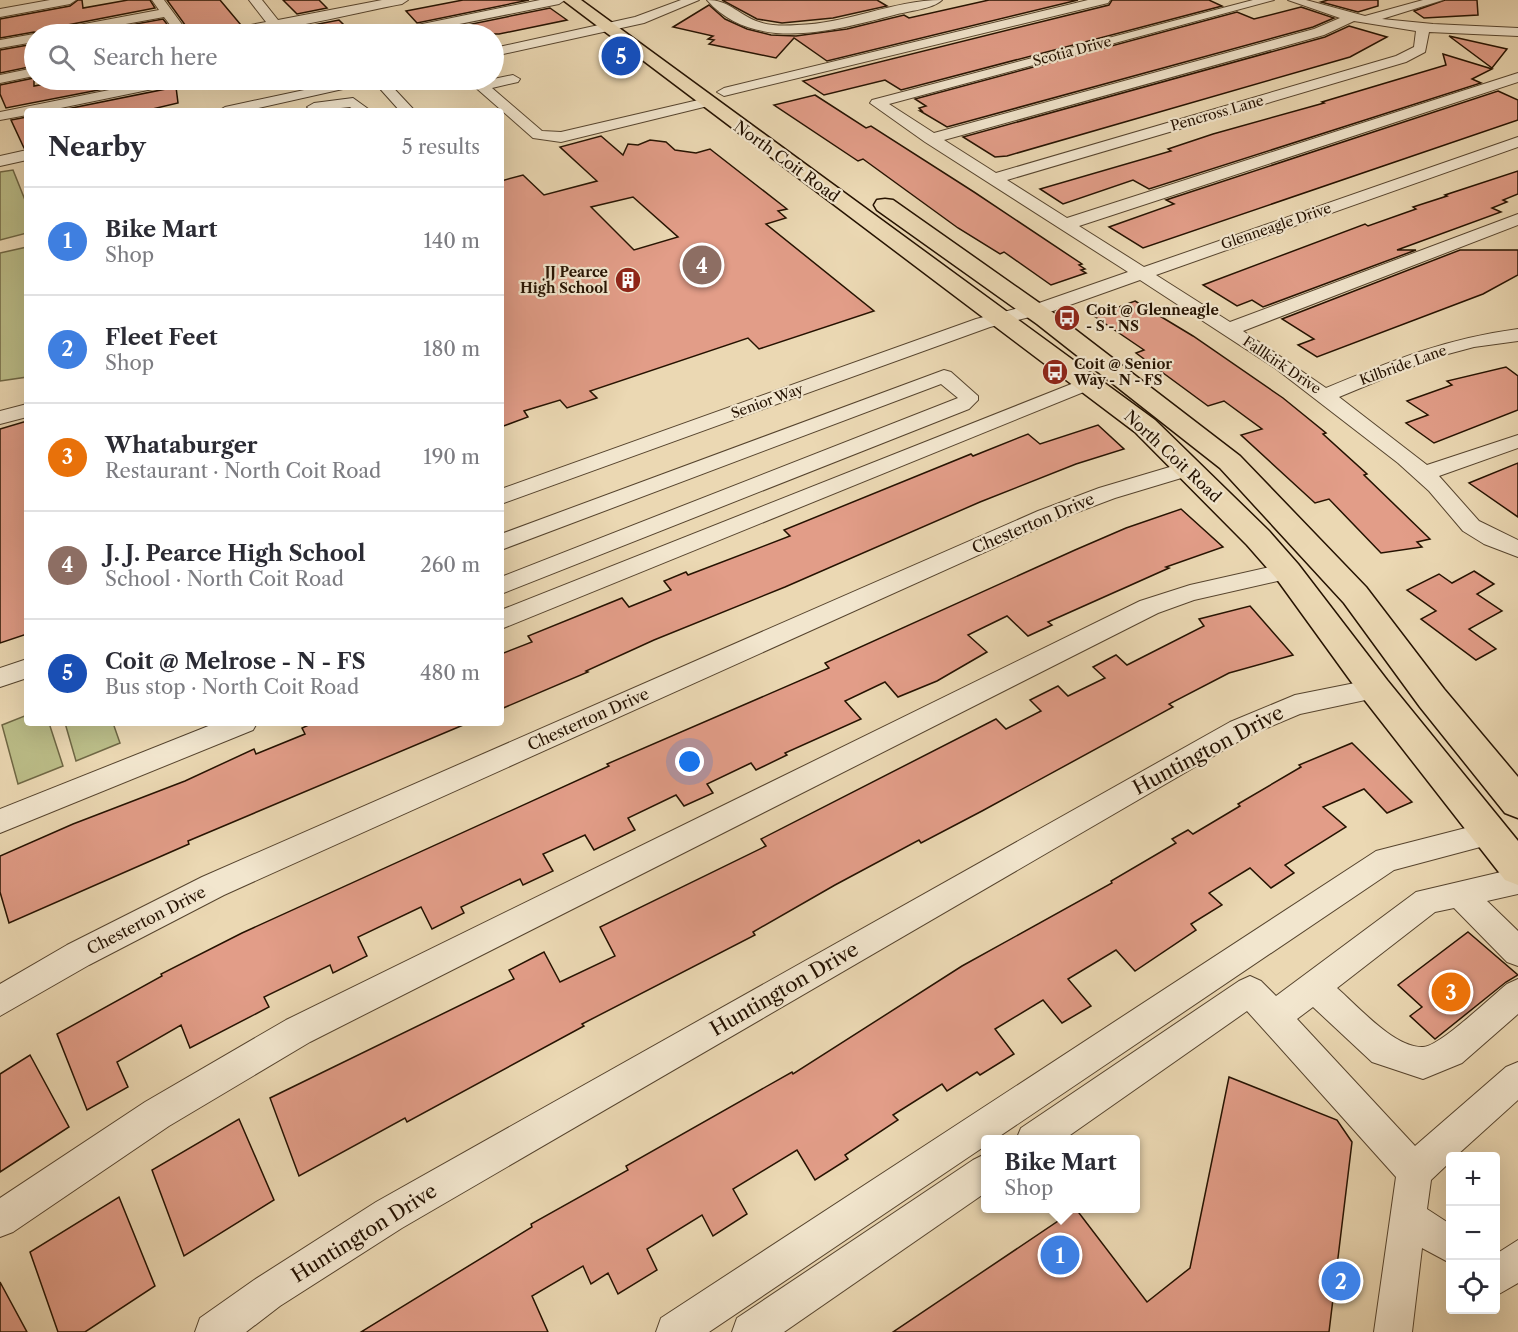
<!DOCTYPE html>
<html lang="en">
<head>
<meta charset="utf-8">
<style>
	:root { --surface:#fff; --page:#f2f2f3; --text:#2b2b33; --muted:#7c7c81; --line:#e1e1e2; --accent:#7c3aed }
	body { margin:0; font-family:"Libre Caslon Text",serif; background:var(--page); color:var(--text) }
	.controls { position:absolute; right:18px; bottom:18px; display:grid; overflow:hidden; border-radius:6px; box-shadow:0 6px 24px #0002 }
	.controls button { width:54px; height:54px; display:grid; place-items:center; padding:0; border:0; border-bottom:2px solid var(--line); background:var(--surface); color:var(--text); font:30px sans-serif }
	.you { position:absolute; left:690px; top:762px; width:21px; height:21px; margin:-15px; border:4px solid #fff; border-radius:50%; background:#1a73e8; box-shadow:0 0 0 9px #1a73e833 }
	.badge { display:grid; place-items:center; width:39px; height:39px; border-radius:50%; background:var(--accent); color:#fff; font-size:20px; font-weight:700 }
	.pin { position:absolute; translate:-50% -50%; border:3px solid #fff; box-shadow:0 2px 6px #0006 }
	.popup { position:absolute; left:981px; top:1135px; width:159px; height:78px; box-sizing:border-box; display:grid; place-content:center; border-radius:6px; background:var(--surface); filter:drop-shadow(0 2px 4px #0005); font-size:20px; white-space:nowrap; color:var(--muted) }
	.popup b { font-size:22px; color:var(--text) }
	.popup::after { content:''; position:absolute; left:50%; top:100%; margin-left:-12px; border:12px solid transparent; border-top-color:var(--surface) }
	.list { margin:0; padding:0; list-style:none }
	h2 { display:flex; justify-content:space-between; align-items:center; height:78px; margin:0; padding:0 24px; font-size:26px }
	h2 small { font-size:20px; font-weight:400; color:var(--muted) }
	.list li { display:grid; grid-template-columns:39px 1fr auto; gap:18px; align-items:center; box-sizing:border-box; height:108px; padding:0 24px; border-top:2px solid var(--line) }
	.list b { display:block; font-size:22px; white-space:nowrap }
	.list p { margin:0; font-size:20px; white-space:nowrap; color:var(--muted) }
	.list em { font-size:20px; font-style:normal; color:var(--muted) }
	.icon { flex:none; width:33px; height:33px; fill:none; stroke:currentColor; stroke-width:2; stroke-linecap:round; stroke-linejoin:round }
	.map { position:relative; flex:none; width:1518px; height:1332px; overflow:hidden }
	.search { position:absolute; background:var(--surface); box-shadow:0 6px 24px #0002; left:24px; top:24px; width:480px; height:66px; display:flex; align-items:center; gap:15px; box-sizing:border-box; padding:0 21px; border-radius:33px; color:var(--muted); font-size:22px }
	.panel { position:absolute; background:var(--surface); box-shadow:0 6px 24px #0002; left:24px; top:108px; width:480px; height:618px; border-radius:6px }
	.map>svg:first-child { display:block }
</style>
</head>
<body>
<div class="map">
<svg width="1518" height="1332" viewBox="0 0 1518 1332">
	<rect width="100%" height="100%" fill="#ebd8b3"/>
	<filter id="stains"><feTurbulence type="fractalNoise" baseFrequency=".00333" numOctaves="4"/><feColorMatrix values="0 0 0 0 .2 0 0 0 0 .09 0 0 0 0 .02 0 0 0 .5 -.17"/></filter>
	<radialGradient id="worn" r=".72"><stop offset=".6" stop-color="#630" stop-opacity="0"/><stop offset="1" stop-color="#630" stop-opacity=".3"/></radialGradient>
	<g fill="#bcbe89" stroke="#706845" stroke-width="1.5">
		<path d="M 13,170 L 27,205 L 27,233 L 0,240 L 0,172 Z"/>
		<path d="M 27,247 L 27,377 L 0,381 L 0,253 Z"/>
		<path d="M 27,715 L 27,723 L 49,723 L 63,766 L 18,784 L 2,725 Z"/>
		<path d="M 65,723 L 113,723 L 120,743 L 76,761 Z"/>
	</g>
	<g fill="#e29d88" stroke="#251201" stroke-width="1.5" fill-rule="evenodd">
		<path d="M 78,0 L 82,0 L 83,8 L 128,0 L 150,0 L 155,8 L 52,28 L 43,34 L 34,32 L 0,38 L 0,19 L 70,6 Z"/>
		<path d="M 167,0 L 220,0 L 241,25 L 218,30 L 218,27 L 188,29 Z"/>
		<path d="M 283,0 L 319,0 L 327,8 L 297,14 Z"/>
		<path d="M 463,0 L 529,0 L 417,23 L 406,11 Z"/>
		<path d="M 722,0 L 877,0 L 887,6 L 833,18 L 782,23 L 757,19 Z"/>
		<path d="M 989,0 L 1078,0 L 827,61 L 794,38 L 776,58 L 709,44 L 714,40 L 708,39 L 713,36 L 673,27 L 709,5 L 725,19 L 747,29 L 771,35 L 796,36 L 847,29 L 904,15 L 909,18 Z"/>
		<path d="M 1112,0 L 1209,0 L 1222,6 L 901,90 L 885,80 L 824,95 L 803,81 L 1109,5 Z"/>
		<path d="M 1328,0 L 1378,0 L 1378,6 L 1358,12 L 1321,2 Z"/>
		<path d="M 1445,0 L 1477,0 L 1478,15 L 1424,18 L 1414,11 Z"/>
		<path d="M 1301,7 L 1334,18 L 1313,27 L 947,127 L 920,111 L 922,111 L 919,108 L 926,106 L 915,99 L 1237,12 L 1254,19 Z"/>
		<path d="M 550,8 L 567,20 L 499,34 L 428,33 Z"/>
		<path d="M 163,19 L 173,32 L 81,34 Z"/>
		<path d="M 339,20 L 353,34 L 316,34 L 308,26 Z"/>
		<path d="M 1349,26 L 1387,37 L 1350,57 L 1007,156 L 995,157 L 963,137 L 1325,37 Z"/>
		<path d="M 1449,36 L 1507,49 L 1492,68 Z"/>
		<path d="M 34,44 L 34,66 L 0,73 L 0,50 Z"/>
		<path d="M 1443,54 L 1492,69 L 1472,79 L 1481,83 L 1149,189 L 1133,180 L 1063,204 L 1040,189 L 1171,151 L 1168,149 L 1213,134 L 1324,103 L 1322,102 L 1446,65 Z"/>
		<path d="M 34,78 L 34,86 L 66,80 L 150,80 L 6,108 L 0,94 L 0,85 Z"/>
		<path d="M 176,87 L 178,103 L 144,111 L 57,111 Z"/>
		<path d="M 1498,91 L 1518,100 L 1518,120 L 1143,248 L 1109,227 L 1174,204 L 1166,200 Z"/>
		<path d="M 815,95 L 866,128 L 871,126 L 974,192 L 1082,264 L 1079,265 L 1085,269 L 1081,270 L 1086,273 L 1051,285 L 1004,252 L 1000,254 L 958,228 L 863,159 L 858,161 L 774,105 Z"/>
		<path d="M 27,117 L 27,148 L 24,148 L 11,120 Z"/>
		<path d="M 601,136 L 623,155 L 628,144 L 638,145 L 650,140 L 666,142 L 675,150 L 696,153 L 710,149 L 787,209 L 778,211 L 786,218 L 766,224 L 874,311 L 759,349 L 748,338 L 590,391 L 597,398 L 567,408 L 560,400 L 524,411 L 528,417 L 501,427 L 501,181 L 523,175 L 544,195 L 597,181 L 560,147 ZM 633,197 L 678,237 L 634,250 L 591,207 Z"/>
		<path d="M 1518,171 L 1518,194 L 1503,200 L 1507,202 L 1492,208 L 1501,212 L 1397,250 L 1416,250 L 1263,307 L 1252,300 L 1237,306 L 1203,285 L 1365,224 L 1368,226 L 1416,209 L 1413,207 L 1447,196 L 1445,195 Z"/>
		<path d="M 1460,250 L 1518,250 L 1518,275 L 1483,294 L 1317,357 L 1298,345 L 1314,339 L 1282,319 Z"/>
		<path d="M 1135,301 L 1193,336 L 1283,398 L 1326,433 L 1323,434 L 1367,474 L 1364,475 L 1430,539 L 1417,542 L 1422,547 L 1381,553 L 1329,499 L 1315,503 L 1241,435 L 1262,429 L 1224,401 L 1208,406 L 1136,353 L 1144,350 L 1094,316 Z"/>
		<path d="M 1506,367 L 1518,376 L 1518,410 L 1434,443 L 1406,423 L 1428,415 L 1407,401 L 1452,385 L 1447,381 Z"/>
		<path d="M 27,421 L 27,634 L 0,643 L 0,429 Z"/>
		<path d="M 1098,425 L 1124,449 L 1076,464 L 980,502 L 785,587 L 654,640 L 586,671 L 588,672 L 501,709 L 501,654 L 532,642 L 528,636 L 622,598 L 629,607 L 671,590 L 664,581 L 686,572 L 688,575 L 790,536 L 784,530 L 971,454 L 973,456 L 1028,434 L 1040,444 Z"/>
		<path d="M 1518,463 L 1518,517 L 1469,483 Z"/>
		<path d="M 1181,509 L 1223,547 L 1166,567 L 1169,568 L 1048,622 L 1052,625 L 1028,636 L 1007,616 L 968,635 L 987,652 L 937,681 L 898,697 L 885,682 L 845,701 L 861,719 L 785,753 L 787,755 L 756,770 L 751,763 L 707,784 L 713,793 L 684,806 L 676,795 L 628,818 L 635,830 L 594,850 L 585,835 L 543,854 L 553,871 L 523,885 L 520,879 L 461,907 L 464,913 L 432,929 L 421,907 L 358,937 L 367,956 L 333,973 L 330,965 L 264,997 L 269,1007 L 190,1048 L 181,1025 L 117,1062 L 128,1087 L 87,1110 L 57,1034 L 162,976 L 161,974 L 242,933 L 609,766 L 607,764 L 829,668 L 825,663 L 1075,550 L 1126,528 Z"/>
		<path d="M 1474,571 L 1494,584 L 1477,594 L 1502,611 L 1469,629 L 1496,649 L 1476,660 L 1421,619 L 1436,611 L 1407,590 L 1439,574 L 1452,583 Z"/>
		<path d="M 1250,606 L 1293,655 L 1229,673 L 1169,704 L 1173,707 L 982,811 L 921,843 L 919,840 L 835,885 L 753,932 L 755,935 L 582,1024 L 584,1026 L 407,1122 L 405,1118 L 299,1176 L 270,1098 L 514,979 L 509,970 L 544,952 L 560,982 L 615,956 L 600,927 L 766,846 L 761,839 L 996,719 L 1006,729 L 1041,711 L 1030,700 L 1058,686 L 1068,696 L 1105,678 L 1093,667 L 1116,655 L 1127,665 L 1204,626 L 1199,619 Z"/>
		<path d="M 313,723 L 468,723 L 188,841 L 189,844 L 9,923 L 0,892 L 0,856 L 73,824 L 185,781 L 254,749 L 256,754 L 305,734 L 302,728 Z"/>
		<path d="M 1352,743 L 1412,802 L 1387,813 L 1364,789 L 1323,807 L 1346,827 L 1285,865 L 1294,873 L 1271,888 L 1250,868 L 1209,893 L 1222,905 L 1191,924 L 1196,930 L 1135,971 L 1116,950 L 1068,979 L 1091,1006 L 1062,1023 L 1043,1000 L 995,1029 L 1014,1054 L 980,1075 L 977,1072 L 947,1091 L 942,1084 L 893,1115 L 898,1120 L 845,1155 L 848,1159 L 815,1180 L 797,1150 L 733,1189 L 747,1214 L 713,1236 L 702,1215 L 647,1249 L 657,1270 L 618,1294 L 608,1273 L 591,1284 L 583,1266 L 532,1296 L 548,1332 L 361,1332 L 532,1227 L 531,1224 L 628,1170 L 626,1166 L 792,1072 L 793,1074 L 962,966 L 1112,883 L 1111,881 L 1176,843 L 1172,839 L 1188,830 L 1193,834 L 1240,806 L 1238,804 L 1301,767 L 1299,765 Z"/>
		<path d="M 1468,932 L 1518,975 L 1506,982 L 1435,1039 L 1410,1016 L 1422,1007 L 1398,985 Z"/>
		<path d="M 30,1055 L 69,1127 L 0,1172 L 0,1074 Z"/>
		<path d="M 1229,1077 L 1337,1120 L 1352,1142 L 1329,1332 L 893,1332 L 1076,1209 L 1147,1302 L 1190,1268 Z"/>
		<path d="M 239,1119 L 274,1200 L 184,1256 L 152,1170 Z"/>
		<path d="M 119,1197 L 155,1286 L 85,1332 L 58,1332 L 30,1252 Z"/>
		<path d="M 0,1282 L 27,1332 L 0,1332 Z"/>
	</g>
	<g fill="none" stroke-linecap="round" stroke-linejoin="round">
		<g stroke="#56442e" stroke-width="2">
			<g id="minor">
				<path d="M 50,0 L 76,0 L 70,4 L 0,17 L 0,9 Z"/>
				<path d="M 152,0 L 164,0 L 189,34 L 177,34 L 164,17 L 71,34 L 45,34 L 52,30 L 159,10 Z"/>
				<path d="M 249,0 L 262,0 L 278,20 L 382,0 L 408,0 L 402,4 C 342,15 279,34 219,34 L 220,31 L 266,22 Z"/>
				<path d="M 540,0 L 565,0 L 559,4 L 410,34 L 386,34 L 393,30 Z"/>
				<path d="M 681,0 L 699,0 L 644,23 L 494,56 L 494,48 L 635,17 Z"/>
				<path d="M 707,0 C 729,0 736,13 756,21 C 769,26 784,26 797,25 C 847,24 893,0 942,0 C 933,9 908,11 894,15 C 836,30 754,54 707,0 Z"/>
				<path d="M 1088,0 L 1110,0 L 1108,3 L 724,96 L 717,92 L 724,88 Z"/>
				<path d="M 1253,0 L 1274,0 L 889,104 L 934,133 L 1314,29 L 1340,18 L 1288,0 L 1306,0 L 1365,16 L 1423,0 L 1443,0 L 1382,19 L 1433,24 L 1518,28 L 1518,36 L 1429,32 L 1425,52 L 1406,62 L 1007,180 L 1067,218 L 1518,73 L 1518,82 L 1079,226 L 1144,267 L 1518,137 L 1518,147 L 1156,275 L 1230,322 L 1518,214 L 1518,225 L 1243,331 L 1326,388 C 1394,360 1444,339 1518,329 L 1518,341 L 1474,347 L 1433,358 L 1339,397 L 1427,465 L 1518,435 L 1518,448 L 1439,476 L 1479,521 L 1518,540 L 1518,557 L 1484,544 L 1463,531 L 1429,491 L 1398,463 L 1275,368 L 1140,280 L 1053,311 L 990,327 L 501,504 L 501,489 L 976,319 L 1039,303 L 1128,272 L 925,142 L 870,103 L 872,100 ZM 1354,21 L 1416,31 L 1414,47 L 1396,56 L 996,173 L 944,140 L 1324,35 Z"/>
				<path d="M 34,34 L 34,42 L 0,48 L 0,40 Z"/>
				<path d="M 34,68 L 34,76 L 0,83 L 0,75 Z"/>
				<path d="M 513,75 L 520,79 L 518,82 L 492,88 L 542,131 L 561,132 L 707,98 L 714,102 L 712,105 L 561,142 L 533,138 L 467,80 L 484,81 Z"/>
				<path d="M 159,80 L 184,80 L 177,84 L 46,111 L 27,111 L 27,115 L 0,120 L 0,112 Z"/>
				<path d="M 351,80 L 386,80 L 415,111 L 400,111 L 374,82 L 245,111 L 218,111 L 225,107 Z"/>
				<path d="M 353,98 L 371,111 L 355,111 L 350,107 L 312,111 L 307,107 L 314,103 Z"/>
				<path d="M 27,150 L 27,160 L 0,166 L 0,156 Z"/>
				<path d="M 944,370 L 951,372 L 978,396 L 978,400 L 969,409 L 501,594 L 501,577 L 958,398 L 941,384 L 501,550 L 501,534 Z"/>
				<path d="M 1089,377 L 1096,379 L 1099,383 L 1096,387 L 501,629 L 501,610 Z"/>
				<path d="M 27,404 L 27,417 L 0,424 L 0,411 Z"/>
				<path d="M 1190,461 L 1198,463 L 1201,468 L 1198,473 L 1115,498 L 1054,521 L 224,895 L 89,965 L 0,1016 L 0,984 L 67,945 L 202,877 L 1038,511 L 1099,488 Z"/>
				<path d="M 1287,563 L 1295,565 L 1299,571 L 1295,577 L 1194,600 L 1158,613 L 310,1042 L 169,1126 L 13,1232 L 0,1237 L 0,1198 L 145,1102 L 286,1020 L 1140,601 L 1190,585 Z"/>
				<path d="M 27,659 L 27,678 L 0,687 L 0,668 Z"/>
				<path d="M 1375,679 L 1384,682 L 1388,689 L 1384,696 L 1300,714 L 1248,736 L 402,1228 L 280,1306 L 246,1332 L 195,1332 L 200,1318 L 254,1280 L 376,1202 L 1230,722 L 1295,695 Z"/>
				<path d="M 216,723 L 257,723 L 253,730 L 0,833 L 0,809 Z"/>
				<path d="M 1489,822 L 1499,826 L 1503,834 L 1499,842 L 1394,870 L 994,1140 L 985,1140 L 985,1146 L 709,1332 L 656,1332 L 661,1318 L 1376,851 Z"/>
				<path d="M 1518,868 L 1518,894 L 1487,901 L 1518,931 L 1518,966 L 1507,962 L 1454,908 L 1435,912 L 1337,988 C 1358,1006 1394,1048 1423,1047 C 1439,1047 1492,996 1507,984 L 1518,979 L 1518,1014 L 1462,1063 L 1423,1079 L 1372,1062 L 1313,1007 L 1297,1019 L 1415,1146 L 1506,1067 L 1518,1062 L 1518,1100 L 1456,1156 L 1450,1156 L 1450,1162 L 1431,1180 L 1427,1209 L 1450,1224 L 1450,1263 L 1422,1248 L 1412,1332 L 1374,1332 L 1396,1177 L 1247,1011 L 1063,1140 L 1016,1140 L 1021,1128 L 1239,981 L 1250,976 L 1261,981 L 1276,996 L 1416,892 Z"/>
				<path d="M 985,1154 L 985,1193 L 784,1332 L 732,1332 L 737,1318 L 973,1160 Z"/>
				<path d="M 1518,1240 L 1518,1283 L 1499,1294 L 1496,1292 L 1496,1254 Z"/>
			</g>
		</g>
		<g stroke="#251201" stroke-width="3">
			<g id="major">
				<path d="M 563,0 L 581,0 L 1155,420 L 1269,531 L 1298,564 L 1387,680 L 1518,841 L 1518,885 L 1505,880 L 1363,698 L 1276,578 L 1247,545 L 1135,432 Z"/>
				<path d="M 885,199 L 893,200 L 1055,314 L 1240,456 L 1366,587 L 1444,689 L 1518,777 L 1518,818 L 1505,813 L 1420,707 L 1344,603 L 1220,468 L 1037,324 L 877,210 L 874,205 L 877,200 Z"/>
			</g>
		</g>
		<use href="#minor" fill="#f2e6ce" fill-rule="evenodd"/>
		<use href="#major" fill="#ebd8b3" fill-rule="evenodd"/>
	</g>
	<defs>
		<g id="building-disc" transform="scale(1.35)"><circle r="9.5" fill="#8f2418" stroke="#f2e6ce"/><path d="M-4-6H4V6H1V3H-1V6H-4ZM-2.5-4.3h1.7v1.8h-1.7ZM.8-4.3h1.7v1.8H.8ZM-2.5-1h1.7V.8h-1.7ZM.8-1h1.7V.8H.8Z" fill="#fff"/></g>
		<g id="bus-disc" transform="scale(1.35)"><circle r="9.5" fill="#8f2418" stroke="#f2e6ce"/><path d="M-5-6H5V4H4V6H2V4H-2V6H-4V4H-5ZM-3.5-4V0h7V-4ZM-3.5 1.2v1.5H-2V1.2ZM2 1.2v1.5H3.5V1.2Z" fill="#fff"/></g>
	</defs>
	<g fill-rule="evenodd">
		<use href="#building-disc" x="628" y="280"/>
		<use href="#bus-disc" x="1067" y="318"/>
		<use href="#bus-disc" x="1055" y="372"/>
	</g>
	<g text-anchor="middle" stroke-width="4.5" stroke-linejoin="round" paint-order="stroke">
		<g font-size="14" fill="#251201" stroke="#f2e6ce">
			<text transform="translate(1072 51) rotate(-15)" y="5">Scotia Drive</text>
			<text transform="translate(1217 113) rotate(-16)" y="5">Pencross Lane</text>
			<text transform="translate(1276 226) rotate(-19)" y="5">Glenneagle Drive</text>
			<text transform="translate(1282 365) rotate(34)" y="5">Fallkirk Drive</text>
			<text transform="translate(1403 365) rotate(-20)" y="5">Kilbride Lane</text>
			<text transform="translate(767 401) rotate(-20)" y="5">Senior Way</text>
		</g>
		<g font-size="14" font-weight="bold" fill="#251201" stroke="#f2e6ce" text-anchor="start">
			<text x="608" y="277" text-anchor="end">JJ Pearce<tspan x="608" dy="16">High School</tspan></text>
			<text x="1086" y="315">Coit @ Glenneagle<tspan x="1086" dy="16">- S - NS</tspan></text>
			<text x="1074" y="369">Coit @ Senior<tspan x="1074" dy="16">Way - N - FS</tspan></text>
		</g>
		<g font-size="16" fill="#251201" stroke="#f2e6ce">
			<text transform="translate(787 161) rotate(36)" y="6">North Coit Road</text>
			<text transform="translate(1173 456) rotate(43)" y="6">North Coit Road</text>
			<text transform="translate(1033 523) rotate(-23)" y="6">Chesterton Drive</text>
			<text transform="translate(588 719) rotate(-24)" y="6">Chesterton Drive</text>
			<text transform="translate(146 920) rotate(-27)" y="6">Chesterton Drive</text>
		</g>
		<g font-size="20" fill="#251201" stroke="#f2e6ce">
			<text transform="translate(1208 750) rotate(-28)" y="7">Huntington Drive</text>
			<text transform="translate(784 989) rotate(-30)" y="7">Huntington Drive</text>
			<text transform="translate(364 1233) rotate(-32)" y="7">Huntington Drive</text>
		</g>
	</g>
	<rect width="100%" height="100%" filter="url(#stains)"/>
	<rect width="100%" height="100%" fill="url(#worn)"/>
</svg>
<div class="controls">
<button>+</button>
<button>−</button>
<button><svg class="icon" aria-label="locate" viewBox="0 0 24 24"><circle cx="12" cy="12" r="6"/><path d="M12 2v4M12 18v4M2 12h4M18 12h4"/></svg></button>
</div>
<div class="you"></div>
<div class="pin badge" style="left:1060px;top:1255px;background:#3f7fe0">1</div>
<div class="popup"><b>Bike Mart</b>Shop</div>
<div class="pin badge" style="left:1341px;top:1281px;background:#3f7fe0">2</div>
<div class="pin badge" style="left:1451px;top:992px;background:#e8710a">3</div>
<div class="pin badge" style="left:702px;top:265px;background:#8d6e63">4</div>
<div class="pin badge" style="left:621px;top:56px;background:#1a4fb4">5</div>
<div class="search"><svg class="icon" aria-label="search" viewBox="0 0 24 24"><circle cx="10" cy="10" r="6"/><path d="M15 15l6 6"/></svg>Search here</div>
<section class="panel">
<h2>Nearby<small>5 results</small></h2>
<ul class="list">
<li><span class="badge" style="background:#3f7fe0">1</span><div><b>Bike Mart</b><p>Shop</p></div><em>140 m</em></li>
<li><span class="badge" style="background:#3f7fe0">2</span><div><b>Fleet Feet</b><p>Shop</p></div><em>180 m</em></li>
<li><span class="badge" style="background:#e8710a">3</span><div><b>Whataburger</b><p>Restaurant · North Coit Road</p></div><em>190 m</em></li>
<li><span class="badge" style="background:#8d6e63">4</span><div><b>J. J. Pearce High School</b><p>School · North Coit Road</p></div><em>260 m</em></li>
<li><span class="badge" style="background:#1a4fb4">5</span><div><b>Coit @ Melrose - N - FS</b><p>Bus stop · North Coit Road</p></div><em>480 m</em></li>
</ul>
</section>
</div>
</body>
</html>
